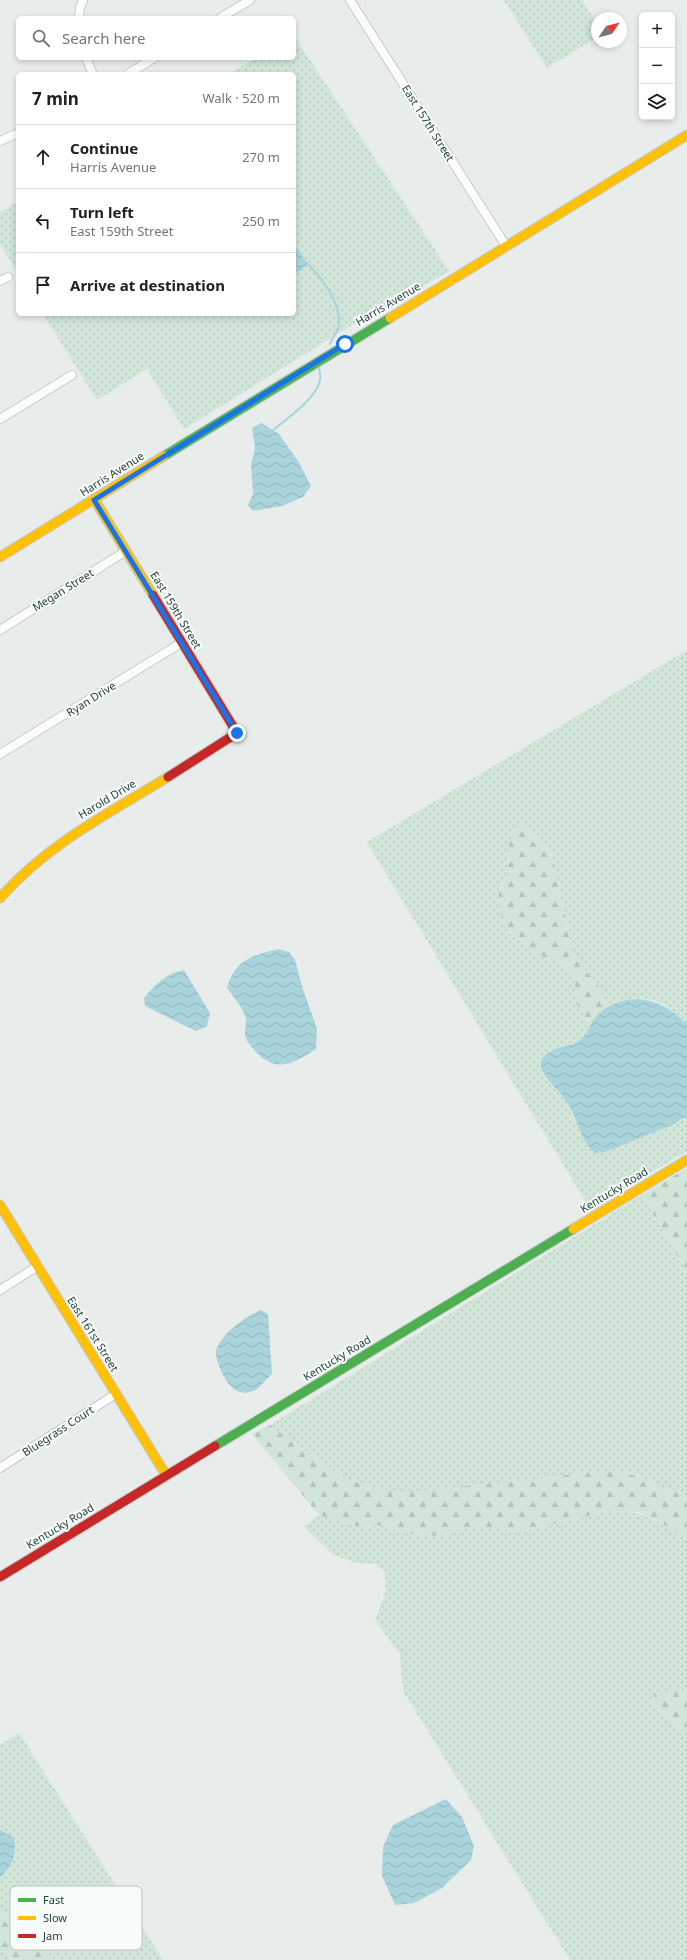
<!DOCTYPE html>
<html lang="en">
<head>
<meta charset="utf-8">
<style>
	:root { --surface:#fff; --page:#f2f2f2; --text:#202124; --muted:#757577; --line:#e0e0e0 }
	body { margin:0; font-family:"Noto Sans",sans-serif; background:var(--page); color:var(--text) }
	.controls { position:absolute; right:12px; top:12px; display:grid; overflow:hidden; border-radius:6px; box-shadow:0 2px 6px #0003 }
	.controls button { width:36px; height:36px; display:grid; place-items:center; padding:0; border:0; border-bottom:1px solid var(--line); background:var(--surface); color:var(--text); font:20px sans-serif }
	.compass { position:absolute; left:591px; top:12px; width:36px; height:36px; border-radius:50%; background:var(--surface); box-shadow:0 2px 6px #0003; rotate:55deg }
	.stop { position:absolute; width:12px; height:12px; margin:-9px; border:3px solid #1a73e8; border-radius:50%; background:#fff }
	.stop.end { background:#1a73e8; border-color:#fff; box-shadow:0 1px 4px #0008 }
	.list { margin:0; padding:0; list-style:none }
	h2 { display:flex; justify-content:space-between; align-items:center; height:52px; margin:0; padding:0 16px; font-size:17px }
	h2 small { font-size:13px; font-weight:400; color:var(--muted) }
	.list li { display:grid; grid-template-columns:26px 1fr auto; gap:12px; align-items:center; box-sizing:border-box; height:64px; padding:0 16px; border-top:1px solid var(--line) }
	.list b { display:block; font-size:15px; white-space:nowrap }
	.list p { margin:0; font-size:13px; white-space:nowrap; color:var(--muted) }
	.list em { font-size:13px; font-style:normal; color:var(--muted) }
	.icon { flex:none; width:22px; height:22px; fill:none; stroke:currentColor; stroke-width:2; stroke-linecap:round; stroke-linejoin:round }
	.map { position:relative; flex:none; width:687px; height:1960px; overflow:hidden }
	.search { position:absolute; background:var(--surface); box-shadow:0 2px 6px #0003; left:16px; top:16px; width:280px; height:44px; display:flex; align-items:center; gap:10px; box-sizing:border-box; padding:0 14px; border-radius:6px; color:var(--muted); font-size:15px }
	.panel { position:absolute; background:var(--surface); box-shadow:0 2px 6px #0003; left:16px; top:72px; width:280px; height:244px; border-radius:6px }
	.map>svg:first-child { display:block }
</style>
</head>
<body>
<div class="map">
<svg width="687" height="1960" viewBox="0 0 687 1960">
	<defs>
		<pattern id="grass-dots" width="8" height="8" patternUnits="userSpaceOnUse"><rect width="8" height="8" fill="#d1e6d8"/><path d="M2 2h.1M6 6h.1" fill="none" stroke="#b3c6ba" stroke-width="1.8" stroke-linecap="round"/></pattern>
		<pattern id="forest-firs" width="22" height="20" patternUnits="userSpaceOnUse"><rect width="22" height="20" fill="#d1e6d8"/><path d="M5 1l3.5 6h-7zM16 11l3.5 6h-7z" fill="#b3c6ba"/></pattern>
		<pattern id="water-waves" width="16" height="10" patternUnits="userSpaceOnUse"><rect width="16" height="10" fill="#a9d4db"/><path d="M0 5q4-4 8 0t8 0" fill="none" stroke="#91b7bd"/></pattern>
	</defs>
	<rect width="100%" height="100%" fill="#e8edeb"/>
	<g fill="url(#grass-dots)">
		<path d="M 504,0 L 582,0 L 597,24 L 597,37 L 547,68 Z"/>
		<path d="M 294,36 L 449,271 L 383,311 L 381,307 L 184,429 L 147,369 L 97,400 L 43,314 L 294,314 L 294,74 L 229,74 L 255,58 L 294,58 Z"/>
		<path d="M 18,201 L 18,273 L 0,244 L 0,212 Z"/>
		<path d="M 687,650 L 687,1024 C 680,1017 672,1009 663,1004 C 647,996 623,997 608,1006 C 603,1000 603,993 599,987 C 589,974 578,964 572,948 L 552,856 L 546,844 L 536,832 L 508,857 L 508,875 L 501,884 L 509,933 L 531,950 L 569,968 L 574,975 L 575,986 L 585,1018 L 591,1024 C 582,1044 571,1045 551,1051 L 543,1073 L 568,1103 L 574,1119 L 605,1152 L 670,1126 L 687,1116 L 687,1151 L 590,1209 L 367,842 Z"/>
		<path d="M 642,1195 L 687,1272 L 687,1497 L 668,1488 L 632,1473 L 422,1491 C 405,1491 387,1492 371,1487 C 337,1478 299,1445 270,1425 Z"/>
		<path d="M 621,1511 C 649,1513 665,1525 687,1540 L 687,1692 L 684,1690 L 656,1692 L 650,1704 L 687,1734 L 687,1960 L 570,1960 L 403,1691 L 400,1654 L 375,1620 L 386,1591 L 385,1572 L 376,1564 L 357,1563 L 333,1555 L 304,1527 L 319,1515 L 354,1526 L 380,1525 L 400,1532 L 421,1535 L 441,1536 L 462,1529 L 493,1528 L 520,1532 L 604,1512 Z"/>
		<path d="M 19,1733 L 163,1960 L 55,1960 L 20,1923 L 0,1910 L 0,1745 Z"/>
		<path d="M 0,1948 L 13,1960 L 0,1960 Z"/>
	</g>
	<g fill="url(#forest-firs)">
		<path d="M 521,825 C 538,833 544,838 552,856 L 572,948 C 578,964 589,974 599,987 C 603,993 603,1000 608,1006 L 591,1024 C 585,1018 579,1010 576,1001 C 573,991 579,978 570,969 C 566,965 558,964 553,961 C 527,949 509,940 500,911 C 496,898 500,885 508,875 C 508,857 508,842 516,826 Z"/>
		<path d="M 687,1168 L 687,1272 L 642,1195 Z"/>
		<path d="M 270,1425 C 299,1445 337,1478 371,1487 C 387,1492 405,1491 422,1491 L 611,1470 C 638,1474 663,1485 687,1497 L 687,1540 L 662,1523 L 639,1512 L 621,1511 L 604,1512 L 520,1532 L 493,1528 L 462,1529 L 441,1536 L 421,1535 L 400,1532 L 380,1525 L 354,1526 L 319,1515 L 252,1434 Z"/>
		<path d="M 670,1690 L 684,1690 L 687,1692 L 687,1734 L 650,1704 L 656,1692 Z"/>
		<path d="M 0,1910 L 20,1923 L 55,1960 L 13,1960 L 0,1948 Z"/>
	</g>
	<g fill="url(#water-waves)">
		<path d="M 294,244 L 308,264 L 300,271 L 294,273 Z"/>
		<path d="M 261,423 L 279,434 L 298,461 L 311,486 L 303,497 L 282,506 L 253,511 L 248,505 L 253,494 L 251,465 L 255,448 L 252,428 Z"/>
		<path d="M 279,949 L 289,952 L 295,960 L 302,986 L 317,1029 L 316,1049 C 295,1063 276,1074 256,1052 C 251,1046 246,1042 245,1034 C 244,1029 247,1024 246,1019 C 243,1006 233,998 227,987 C 236,959 253,955 279,949 Z"/>
		<path d="M 184,970 L 210,1013 L 207,1026 L 196,1031 L 145,1006 L 144,998 C 155,985 166,973 184,970 Z"/>
		<path d="M 636,999 C 660,1001 670,1008 687,1024 L 687,1116 L 670,1126 L 605,1152 L 595,1153 C 580,1140 577,1118 567,1102 C 561,1092 539,1074 541,1063 C 544,1049 562,1048 573,1044 C 583,1040 586,1033 591,1024 C 601,1007 617,1000 636,999 Z"/>
		<path d="M 261,1310 L 268,1314 L 272,1374 C 267,1378 262,1385 257,1389 C 238,1400 226,1384 220,1368 C 218,1363 215,1356 216,1350 C 222,1333 245,1317 261,1310 Z"/>
		<path d="M 446,1799 L 462,1817 L 474,1846 L 471,1860 L 442,1888 L 414,1903 L 395,1905 L 382,1876 L 383,1847 L 393,1825 Z"/>
		<path d="M 0,1830 L 14,1838 C 17,1853 12,1867 0,1877 Z"/>
	</g>
	<g fill="none" stroke-linecap="round" stroke-linejoin="round">
		<g stroke="#a9d4db" stroke-width="2">
			<path d="M 308,264 C 323,280 340,301 339,324 C 339,330 332,338 330,344"/>
			<path d="M 273,430 C 287,419 317,398 320,380 C 321,376 319,371 319,367"/>
		</g>
		<g stroke="#c5cac8" stroke-width="10">
			<g id="street">
				<path d="M 350,0 L 506,246"/>
				<path d="M 79,18 L 80,8 L 83,0"/>
				<path d="M 220,18 L 250,0"/>
				<path d="M 86,58 L 93,74"/>
				<path d="M 128,74 L 154,58"/>
				<path d="M 0,141 L 18,133"/>
				<path d="M 0,281 L 8,277"/>
				<path d="M 0,419 L 72,375"/>
				<path d="M 0,630 L 126,551"/>
				<path d="M 0,754 L 181,643"/>
				<path d="M 0,1290 L 38,1266"/>
				<path d="M 0,1468 L 116,1394"/>
			</g>
		</g>
		<g stroke="#c3cbc8" stroke-width="11">
			<g id="fast">
				<path d="M 164,456 L 390,318"/>
				<path d="M 215,1446 L 573,1229"/>
			</g>
		</g>
		<g stroke="#c3cbc8" stroke-width="11">
			<g id="slow">
				<path d="M 390,318 L 687,135"/>
				<path d="M 94,499 L 153,595"/>
				<path d="M 0,557 L 164,456"/>
				<path d="M 0,898 C 49,843 106,815 168,777"/>
				<path d="M 0,1205 L 166,1475"/>
				<path d="M 573,1229 L 687,1160"/>
			</g>
		</g>
		<g stroke="#c3cbc8" stroke-width="11">
			<g id="jam">
				<path d="M 153,595 L 237,733 L 168,777"/>
				<path d="M 0,1577 L 215,1446"/>
			</g>
		</g>
		<use href="#street" stroke="#fcfcfc" stroke-width="8"/>
		<use href="#fast" stroke="#4caf50" stroke-width="9"/>
		<use href="#slow" stroke="#ffc107" stroke-width="9"/>
		<use href="#jam" stroke="#c62828" stroke-width="9"/>
	</g>
	<g fill="none" stroke-linecap="round" stroke-linejoin="round">
		<path stroke="#1a73e8" stroke-width="5" d="M 237,733 L 94,500 L 345,344"/>
	</g>
	<g text-anchor="middle" stroke-width="4" stroke-linejoin="round" paint-order="stroke">
		<g font-size="11" fill="#24423a" stroke="#f7fbf9">
			<text transform="translate(428 123) rotate(58)" y="4">East 157th Street</text>
			<text transform="translate(388 304) rotate(-31)" y="4">Harris Avenue</text>
			<text transform="translate(112 474) rotate(-32)" y="4">Harris Avenue</text>
			<text transform="translate(63 590) rotate(-32)" y="4">Megan Street</text>
			<text transform="translate(176 610) rotate(59)" y="4">East 159th Street</text>
			<text transform="translate(91 699) rotate(-32)" y="4">Ryan Drive</text>
			<text transform="translate(107 799) rotate(-31)" y="4">Harold Drive</text>
			<text transform="translate(614 1190) rotate(-31)" y="4">Kentucky Road</text>
			<text transform="translate(93 1334) rotate(58)" y="4">East 161st Street</text>
			<text transform="translate(337 1358) rotate(-31)" y="4">Kentucky Road</text>
			<text transform="translate(58 1431) rotate(-33)" y="4">Bluegrass Court</text>
			<text transform="translate(60 1526) rotate(-31)" y="4">Kentucky Road</text>
		</g>
	</g>
	<rect x="10" y="1886" width="132" height="64" rx="6" fill="#f7fbf9" stroke="#b8c4c0" stroke-width="1"/>
	<rect x="18" y="1898" width="18" height="4" fill="#4caf50"/>
	<rect x="18" y="1916" width="18" height="4" fill="#ffc107"/>
	<rect x="18" y="1934" width="18" height="4" fill="#c62828"/>
	<g font-size="11" fill="#24423a">
		<text x="43" y="1904">Fast</text>
		<text x="43" y="1922">Slow</text>
		<text x="43" y="1940">Jam</text>
	</g>
</svg>
<div class="controls">
<button>+</button>
<button>−</button>
<button><svg class="icon" aria-label="layers" viewBox="0 0 24 24"><path d="M12 4l9 5-9 5-9-5zM3 14l9 5 9-5"/></svg></button>
</div>
<svg class="compass" viewBox="-18 -18 36 36"><path d="M0-13l5 13h-10z" fill="#e53935"/><path d="M0 13l5-13h-10z" fill="#757577"/></svg>
<div class="stop" style="left:345px;top:344px"></div>
<div class="stop end" style="left:237px;top:733px"></div>
<div class="search"><svg class="icon" aria-label="search" viewBox="0 0 24 24"><circle cx="10" cy="10" r="6"/><path d="M15 15l6 6"/></svg>Search here</div>
<section class="panel">
<h2>7 min<small>Walk · 520 m</small></h2>
<ul class="list">
<li><svg class="icon" aria-label="ahead" viewBox="0 0 24 24"><path d="M12 20V5M6 11l6-6 6 6"/></svg><div><b>Continue</b><p>Harris Avenue</p></div><em>270 m</em></li>
<li><svg class="icon" aria-label="left" viewBox="0 0 24 24"><path d="M17 20v-9H6M10 6l-5 5 5 5"/></svg><div><b>Turn left</b><p>East 159th Street</p></div><em>250 m</em></li>
<li><svg class="icon" aria-label="arrive" viewBox="0 0 24 24"><path d="M6 21V4h12l-3 4 3 4H6"/></svg><div><b>Arrive at destination</b></div></li>
</ul>
</section>
</div>
</body>
</html>
